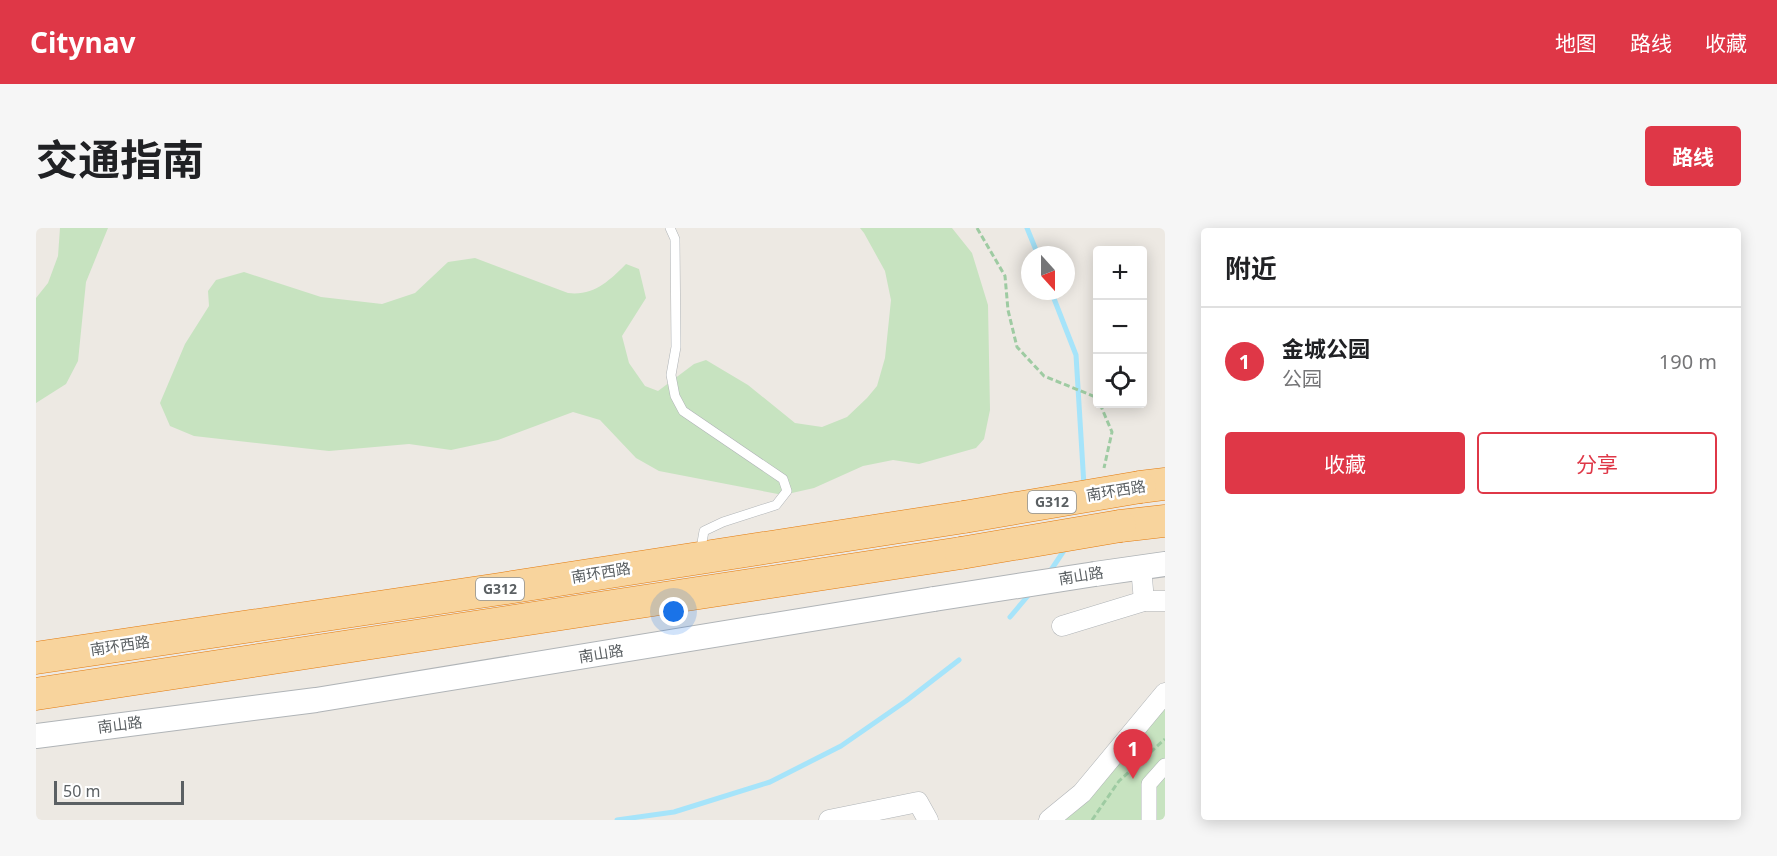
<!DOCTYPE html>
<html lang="zh">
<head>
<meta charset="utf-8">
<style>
	:root { --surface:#fff; --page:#f6f6f6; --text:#202124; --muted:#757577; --line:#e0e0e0; --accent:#df3747 }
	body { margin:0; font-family:"Noto Sans","Noto Sans SC",sans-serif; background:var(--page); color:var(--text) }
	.controls { position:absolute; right:18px; top:18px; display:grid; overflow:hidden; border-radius:6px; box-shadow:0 3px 15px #0003 }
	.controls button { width:54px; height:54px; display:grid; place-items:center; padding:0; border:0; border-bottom:2px solid var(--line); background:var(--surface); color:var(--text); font:30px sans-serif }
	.compass { position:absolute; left:985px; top:18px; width:54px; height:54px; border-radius:50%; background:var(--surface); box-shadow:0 3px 15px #0003; rotate:159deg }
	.scale { position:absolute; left:18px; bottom:15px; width:130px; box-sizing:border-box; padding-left:6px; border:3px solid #5b6063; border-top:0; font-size:16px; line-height:21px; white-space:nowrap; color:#5b6063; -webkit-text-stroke:4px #fff; paint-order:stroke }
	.you { position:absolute; left:638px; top:384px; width:21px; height:21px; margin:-15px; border:4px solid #fff; border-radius:50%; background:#1a73e8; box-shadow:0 0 0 9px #1a73e833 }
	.badge { display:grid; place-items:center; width:39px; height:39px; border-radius:50%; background:var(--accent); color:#fff; font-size:20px; font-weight:700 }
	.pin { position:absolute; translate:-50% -50px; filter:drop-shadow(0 2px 3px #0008) }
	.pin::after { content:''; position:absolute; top:32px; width:21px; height:18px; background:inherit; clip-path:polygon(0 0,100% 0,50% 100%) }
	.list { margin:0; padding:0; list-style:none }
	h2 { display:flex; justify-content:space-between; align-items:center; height:78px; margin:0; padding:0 24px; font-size:26px }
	h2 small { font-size:20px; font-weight:400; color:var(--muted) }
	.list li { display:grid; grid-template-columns:39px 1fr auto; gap:18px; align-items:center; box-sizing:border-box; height:108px; padding:0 24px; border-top:2px solid var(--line) }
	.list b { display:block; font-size:22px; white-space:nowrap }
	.list p { margin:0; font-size:20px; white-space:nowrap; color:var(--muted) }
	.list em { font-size:20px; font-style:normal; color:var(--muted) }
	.actions { display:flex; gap:12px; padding:18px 24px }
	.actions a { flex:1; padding:14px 0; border:2px solid var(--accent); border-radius:6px; text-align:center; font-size:21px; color:var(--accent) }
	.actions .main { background:var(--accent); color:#fff }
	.icon { flex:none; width:33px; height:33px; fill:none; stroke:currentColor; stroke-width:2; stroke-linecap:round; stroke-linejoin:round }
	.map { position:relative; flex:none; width:1129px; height:592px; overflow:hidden; border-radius:6px }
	header { display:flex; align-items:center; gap:36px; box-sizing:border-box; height:84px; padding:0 30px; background:var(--accent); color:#fff }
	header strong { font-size:28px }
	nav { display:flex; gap:33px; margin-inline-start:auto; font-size:21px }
	.intro { display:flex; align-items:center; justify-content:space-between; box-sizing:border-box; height:144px; padding:0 36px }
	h1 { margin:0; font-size:42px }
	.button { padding:15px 27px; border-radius:6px; background:var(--accent); color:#fff; font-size:21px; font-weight:700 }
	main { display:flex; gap:36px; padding:0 36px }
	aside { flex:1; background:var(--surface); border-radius:6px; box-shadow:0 3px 15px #0003 }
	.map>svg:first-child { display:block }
</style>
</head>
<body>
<header>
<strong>Citynav</strong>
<nav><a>地图</a><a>路线</a><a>收藏</a></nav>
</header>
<div class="intro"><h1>交通指南</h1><a class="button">路线</a></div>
<main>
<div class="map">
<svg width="1129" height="592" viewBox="0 0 1129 592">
	<rect width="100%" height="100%" fill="#ede9e3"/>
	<g fill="#c7e3c0">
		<path d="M 24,0 L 72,0 L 50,54 L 42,133 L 30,156 L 0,175 L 0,70 L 12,55 L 22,28 Z"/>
		<path d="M 824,0 L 916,0 L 936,25 L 952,77 L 954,182 L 948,211 L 940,220 L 883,236 L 857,232 L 827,238 L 778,260 L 747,267 L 623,243 L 600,230 L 564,192 L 537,184 L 462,212 L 415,222 L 373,216 L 293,223 L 158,208 L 134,198 L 124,175 L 149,116 L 173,78 L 172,63 L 180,52 L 208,44 L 285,69 L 346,76 L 379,65 L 412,34 L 439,30 L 532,65 C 558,68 573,53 590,36 L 603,41 L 610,70 L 586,108 L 593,135 L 609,158 L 622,163 L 658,136 L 670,132 L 712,157 L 759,195 L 786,199 L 811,189 L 831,170 L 841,158 L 849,130 L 855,72 L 849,43 L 828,5 Z"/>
		<path d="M 1129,478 L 1129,592 L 1027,592 Z"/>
	</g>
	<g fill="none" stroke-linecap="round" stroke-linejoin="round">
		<g stroke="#a6e4fa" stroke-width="5">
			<path d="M 991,0 L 1002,27"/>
			<path d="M 1015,63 L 1040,127 L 1048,258"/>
			<path d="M 1013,345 L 1031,318"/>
			<path d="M 974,389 L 996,363"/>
			<path d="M 581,592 L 638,584 L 734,554 L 805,518 L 870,473 L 923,432"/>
		</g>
		<g stroke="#b0b4b7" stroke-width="10">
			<path id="service" d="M 634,0 L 639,11 L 640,119 L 635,147 L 639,168 L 647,183 L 747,251 L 751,263 L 740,277 L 687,294 L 668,303 L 664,326"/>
		</g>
		<g stroke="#b0b4b7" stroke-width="16">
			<path id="pedestrian" d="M 1113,592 L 1113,556 L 1129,538"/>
		</g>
		<g stroke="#b0b4b7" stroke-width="21">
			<g id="minor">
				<path d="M 1105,339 L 1108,373"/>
				<path d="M 1026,398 L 1108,373 L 1129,373"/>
				<path d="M 793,592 L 882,574 L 892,592"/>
				<path d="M 1013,592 L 1046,565 L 1129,465"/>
			</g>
		</g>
		<g stroke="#b0b4b7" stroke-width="26">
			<g id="tertiary">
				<path d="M 1059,346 L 1129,336"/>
				<path d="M 0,508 L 280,472 L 898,371"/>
			</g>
		</g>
		<g stroke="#e37a0d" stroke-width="33">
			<g id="trunk">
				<path d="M 1104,259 L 1129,256"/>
				<path d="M 1084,298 L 1129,293"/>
				<path d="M 0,430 L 464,361 L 928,289"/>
				<path d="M 0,466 L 925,325"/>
			</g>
		</g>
		<g stroke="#9ecba2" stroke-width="3" stroke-dasharray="6 3" stroke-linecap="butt">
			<path d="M 941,0 L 969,48 L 972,82 L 981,119 L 1008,148 L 1062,170"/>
			<path d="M 1064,176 L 1076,204 L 1068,240"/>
			<path d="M 1056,592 L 1083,553 L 1129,511"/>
		</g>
		<use href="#service" stroke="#fff" stroke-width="9"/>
		<use href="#pedestrian" stroke="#fff" stroke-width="15"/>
		<use href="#minor" stroke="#fff" stroke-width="20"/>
		<use href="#tertiary" stroke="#fff" stroke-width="24"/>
		<use href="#trunk" stroke="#f8d49d" stroke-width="32"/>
		<g stroke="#b0b4b7" stroke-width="26" stroke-linecap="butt">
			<path id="tertiary-bridge" d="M 898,371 L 1059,346"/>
		</g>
		<g stroke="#e37a0d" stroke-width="33" stroke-linecap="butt">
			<g id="trunk-bridge">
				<path d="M 928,289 L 1104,259"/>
				<path d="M 925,325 L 1084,298"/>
			</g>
		</g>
		<use href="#tertiary-bridge" stroke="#fff" stroke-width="24"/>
		<use href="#trunk-bridge" stroke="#f8d49d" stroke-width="32"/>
	</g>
	<g text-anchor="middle" stroke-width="5" stroke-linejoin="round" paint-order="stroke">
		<g fill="#fff" stroke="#8c9092" stroke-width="1.5">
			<rect x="992" y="263" width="48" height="22" rx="4.5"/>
			<rect x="440" y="350" width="48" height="22" rx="4.5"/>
		</g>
		<g font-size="14" font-weight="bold" fill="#5b6063">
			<text x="1016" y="279">G312</text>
			<text x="464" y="366">G312</text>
		</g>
		<g font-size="15" fill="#5b6063" stroke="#fff">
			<text transform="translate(1080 263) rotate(-9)" y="5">南环西路</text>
			<text transform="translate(565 345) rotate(-9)" y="5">南环西路</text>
			<text transform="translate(1045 348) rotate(-9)" y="5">南山路</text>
			<text transform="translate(84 418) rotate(-8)" y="5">南环西路</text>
			<text transform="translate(565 426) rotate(-9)" y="5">南山路</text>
			<text transform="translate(84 497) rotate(-7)" y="5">南山路</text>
		</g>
	</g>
</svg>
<div class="controls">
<button>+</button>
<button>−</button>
<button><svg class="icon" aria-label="locate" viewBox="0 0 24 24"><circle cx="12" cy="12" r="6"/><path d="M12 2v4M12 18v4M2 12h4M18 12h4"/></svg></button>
</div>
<svg class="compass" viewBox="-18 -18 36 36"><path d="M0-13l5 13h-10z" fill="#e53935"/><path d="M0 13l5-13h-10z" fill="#757577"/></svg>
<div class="scale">50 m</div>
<div class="you"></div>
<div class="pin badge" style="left:1097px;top:551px">1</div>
</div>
<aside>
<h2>附近<small></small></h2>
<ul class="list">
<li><span class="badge">1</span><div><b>金城公园</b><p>公园</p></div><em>190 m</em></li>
</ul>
<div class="actions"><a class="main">收藏</a><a>分享</a></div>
</aside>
</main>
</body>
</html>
